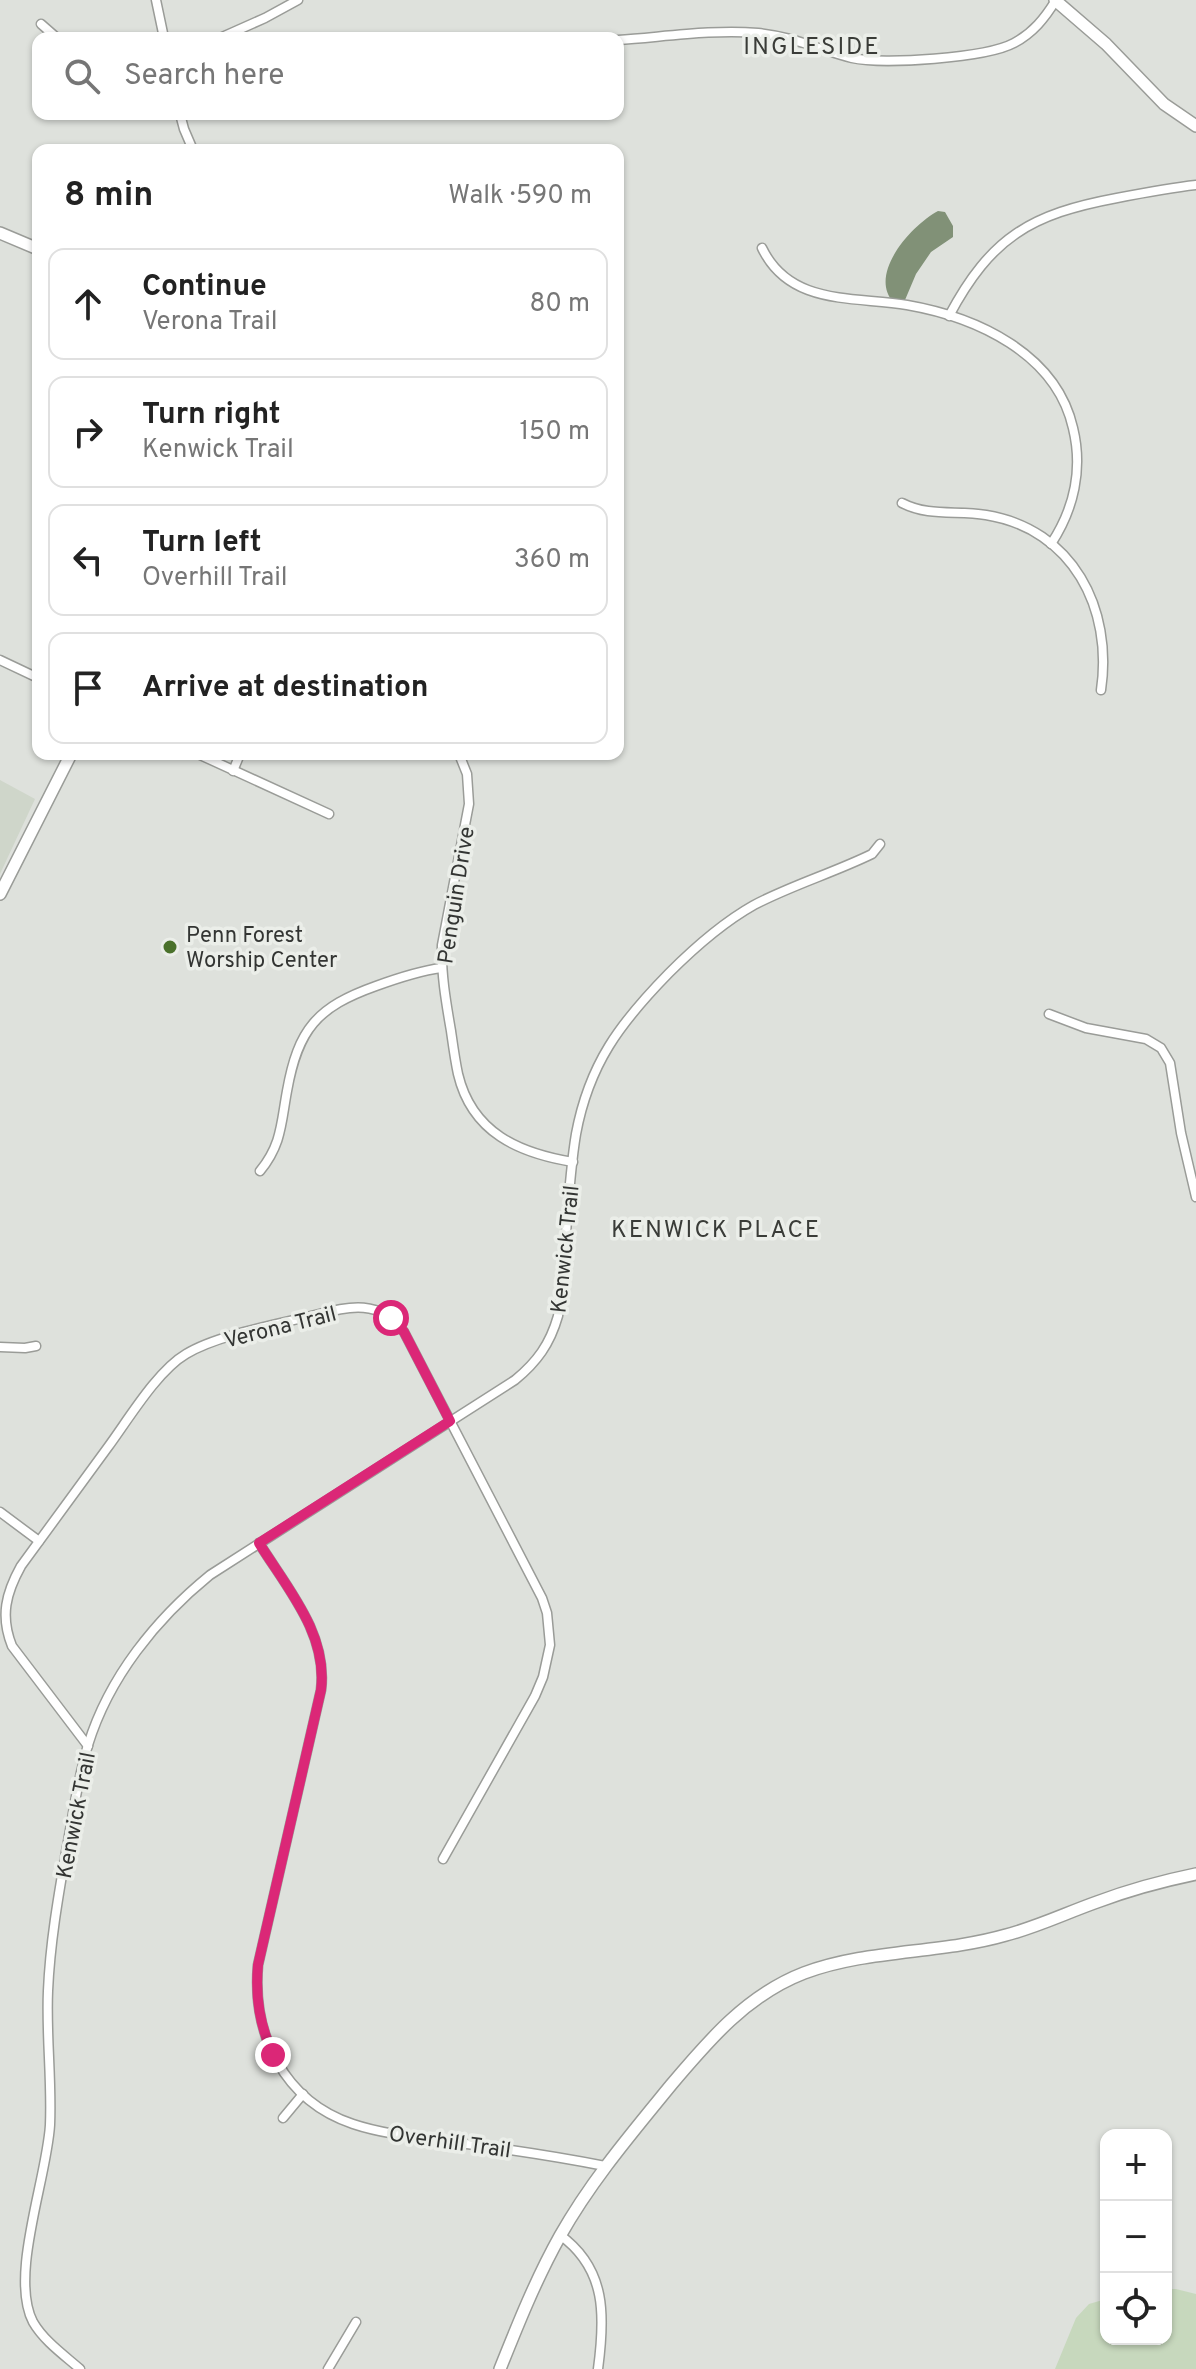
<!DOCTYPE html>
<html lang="en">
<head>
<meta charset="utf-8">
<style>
	:root { --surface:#fff; --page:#f6f6f6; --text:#222; --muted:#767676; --line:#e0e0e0 }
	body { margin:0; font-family:Overpass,sans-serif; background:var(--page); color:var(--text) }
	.controls { position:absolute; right:24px; bottom:24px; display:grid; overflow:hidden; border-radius:16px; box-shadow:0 2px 6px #0004 }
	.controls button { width:72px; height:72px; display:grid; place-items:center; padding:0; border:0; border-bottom:2px solid var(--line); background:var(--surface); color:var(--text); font:40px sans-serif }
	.stop { position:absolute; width:24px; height:24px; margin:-18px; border:6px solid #db2777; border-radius:50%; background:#fff }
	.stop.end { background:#db2777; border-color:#fff; box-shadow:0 2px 8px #0008 }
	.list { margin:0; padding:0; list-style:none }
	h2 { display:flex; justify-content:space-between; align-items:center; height:104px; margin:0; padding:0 32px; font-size:34px }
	h2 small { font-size:26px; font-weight:400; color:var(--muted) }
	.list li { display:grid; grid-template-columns:52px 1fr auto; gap:24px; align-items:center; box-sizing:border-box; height:112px; margin:0 16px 16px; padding:0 16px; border:2px solid var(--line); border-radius:16px }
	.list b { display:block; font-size:30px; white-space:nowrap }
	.list p { margin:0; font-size:26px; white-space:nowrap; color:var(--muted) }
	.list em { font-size:26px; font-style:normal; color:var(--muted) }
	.icon { flex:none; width:44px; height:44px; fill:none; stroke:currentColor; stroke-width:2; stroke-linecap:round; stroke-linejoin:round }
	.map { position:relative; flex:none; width:1196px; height:2369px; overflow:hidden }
	.search { position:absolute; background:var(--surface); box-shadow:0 2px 6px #0004; left:32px; top:32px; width:592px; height:88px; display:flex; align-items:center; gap:20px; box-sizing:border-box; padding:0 28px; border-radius:16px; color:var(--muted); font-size:30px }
	.panel { position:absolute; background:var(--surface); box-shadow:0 2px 6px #0004; left:32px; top:144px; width:592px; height:616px; border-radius:16px }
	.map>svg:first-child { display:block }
</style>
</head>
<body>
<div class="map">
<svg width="1196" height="2369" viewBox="0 0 1196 2369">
	<rect width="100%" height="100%" fill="#dee1dc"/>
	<path fill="#cfd6ca" d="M 0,780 L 35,799 L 0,874 Z"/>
	<path fill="#c7d8bd" d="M 1166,2289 L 1176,2289 L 1196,2294 L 1196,2369 L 1055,2369 L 1076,2318 L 1089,2304 L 1106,2299 L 1106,2339 L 1166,2339 Z"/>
	<path fill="#819177" d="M 938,211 L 945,212 L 953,226 L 953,237 L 931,252 L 916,274 L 905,300 L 893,302 C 868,273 912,225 938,211 Z"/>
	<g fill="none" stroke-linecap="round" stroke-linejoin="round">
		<g stroke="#9a9c98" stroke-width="11">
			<g id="street">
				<path d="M 156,0 L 164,38"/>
				<path d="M 41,24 L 57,38"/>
				<path d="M 220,38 L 265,18 L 298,0"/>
				<path d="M 618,40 C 663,37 713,29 758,33 C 791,36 820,50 852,58 C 883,65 986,58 1014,43 C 1033,33 1045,18 1056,0"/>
				<path d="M 180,114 L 184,129 L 193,150"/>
				<path d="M 762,248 C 790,306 853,296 907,305 C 976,317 1056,353 1073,428 C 1083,469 1074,509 1051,544"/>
				<path d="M 949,316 C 991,237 1031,214 1117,198 C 1143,193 1169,188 1196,185"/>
				<path d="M 902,503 C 929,517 957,510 986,515 C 1073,529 1113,609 1101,690"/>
				<path d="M 0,660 L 38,678"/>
				<path d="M 198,754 L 329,814"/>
				<path d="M 459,754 L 467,774 L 469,804 L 442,945 C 441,974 446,1002 451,1031 C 453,1045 455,1060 458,1074 C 472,1133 519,1153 573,1162"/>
				<path d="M 233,771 L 240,754"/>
				<path d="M 1049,1014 L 1086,1028 L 1146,1039 L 1161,1048 L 1170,1063 L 1181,1133 L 1196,1197"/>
				<path d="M 260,1171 C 282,1144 281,1123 287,1091 C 298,1029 317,1007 376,986 C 398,978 419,971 441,968"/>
				<path d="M 0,1347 L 25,1348 L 36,1346"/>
				<path d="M 0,1512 L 39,1541"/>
				<path d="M 259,1543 C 287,1588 328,1634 321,1690 L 258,1965 C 252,2035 284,2101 353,2124 C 389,2136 429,2138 467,2144 C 513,2150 559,2157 605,2166"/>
				<path d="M 88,1746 L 12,1646 C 0,1616 6,1593 21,1566 C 50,1526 79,1487 108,1447 C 128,1420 157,1371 186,1354 C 217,1335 279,1324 315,1315 C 350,1306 380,1299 404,1332 L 542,1598 L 547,1613 L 550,1645 L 543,1677 L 535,1696 L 443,1859"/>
				<path d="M 283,2118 L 303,2094"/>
				<path d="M 560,2235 C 607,2269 605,2317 598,2369"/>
				<path d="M 80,2369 C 64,2355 44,2341 33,2322 C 9,2276 47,2178 50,2125 C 52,2080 46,2035 48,1991 C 50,1944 58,1898 66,1852 C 73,1816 77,1781 88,1745 C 109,1677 156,1619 210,1575 L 515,1380 C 537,1362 550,1344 558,1316 C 567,1256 566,1194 576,1134 C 589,1064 620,1023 669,973 C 695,947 722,923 754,905 C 792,885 833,873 872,854 L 880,844"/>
				<path d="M 328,2369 L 356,2322"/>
			</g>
		</g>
		<g stroke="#9a9c98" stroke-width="14">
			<g id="secondary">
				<path d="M 1055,0 L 1106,44 L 1164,104 L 1196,126"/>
				<path d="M 0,233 L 38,249"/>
				<path d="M 0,894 L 71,754"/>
				<path d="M 500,2369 C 518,2324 536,2279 560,2236 C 591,2181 631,2134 671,2085 C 709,2040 747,1995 804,1973 C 868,1949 940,1954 1006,1935 C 1037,1927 1066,1913 1097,1902 C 1129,1890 1162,1881 1196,1874"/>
			</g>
		</g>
		<use href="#street" stroke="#fff" stroke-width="8"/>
		<use href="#secondary" stroke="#fff" stroke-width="11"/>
	</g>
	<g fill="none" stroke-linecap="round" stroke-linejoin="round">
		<path stroke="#db2777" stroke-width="10" d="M 273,2055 C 260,2025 255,1998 258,1965 L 321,1690 C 328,1634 287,1588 259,1543 L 450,1421 L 404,1332 L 391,1318"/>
	</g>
	<circle fill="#4a712b" stroke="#ebeee9" stroke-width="3" cx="170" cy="947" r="8"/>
	<g text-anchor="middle" stroke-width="7" stroke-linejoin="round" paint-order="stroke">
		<g font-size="22" fill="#333533" stroke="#ebeee9">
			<text transform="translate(455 895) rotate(-81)" y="8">Penguin Drive</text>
			<text transform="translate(564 1249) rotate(-84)" y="8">Kenwick Trail</text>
			<text transform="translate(280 1326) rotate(-14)" y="8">Verona Trail</text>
			<text transform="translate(75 1815) rotate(-79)" y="8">Kenwick Trail</text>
			<text transform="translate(450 2141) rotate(8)" y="8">Overhill Trail</text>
		</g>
		<g font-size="22" fill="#333533" stroke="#ebeee9" text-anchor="start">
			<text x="186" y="942">Penn Forest<tspan x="186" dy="25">Worship Center</tspan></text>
		</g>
		<g font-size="24" letter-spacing="2" fill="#3a3c38" stroke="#ebeee9">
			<text x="812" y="54">INGLESIDE</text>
			<text x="716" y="1237">KENWICK PLACE</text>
		</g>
	</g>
</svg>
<div class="controls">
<button>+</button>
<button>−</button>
<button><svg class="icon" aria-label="locate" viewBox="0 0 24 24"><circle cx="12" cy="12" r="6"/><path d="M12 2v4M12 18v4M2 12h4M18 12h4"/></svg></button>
</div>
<div class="stop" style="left:391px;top:1318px"></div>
<div class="stop end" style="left:273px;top:2055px"></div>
<div class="search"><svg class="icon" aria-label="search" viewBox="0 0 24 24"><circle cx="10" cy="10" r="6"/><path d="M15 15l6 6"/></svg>Search here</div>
<section class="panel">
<h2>8 min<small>Walk · 590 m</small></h2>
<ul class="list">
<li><svg class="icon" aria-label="ahead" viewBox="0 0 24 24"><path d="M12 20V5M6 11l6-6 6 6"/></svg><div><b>Continue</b><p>Verona Trail</p></div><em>80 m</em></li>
<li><svg class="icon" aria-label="right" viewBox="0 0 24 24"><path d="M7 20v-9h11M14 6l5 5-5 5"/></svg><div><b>Turn right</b><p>Kenwick Trail</p></div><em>150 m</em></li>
<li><svg class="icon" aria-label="left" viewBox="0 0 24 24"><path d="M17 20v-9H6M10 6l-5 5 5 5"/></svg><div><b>Turn left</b><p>Overhill Trail</p></div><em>360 m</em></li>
<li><svg class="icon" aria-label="arrive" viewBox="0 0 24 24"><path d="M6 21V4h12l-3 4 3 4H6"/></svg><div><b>Arrive at destination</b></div></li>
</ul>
</section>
</div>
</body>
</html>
